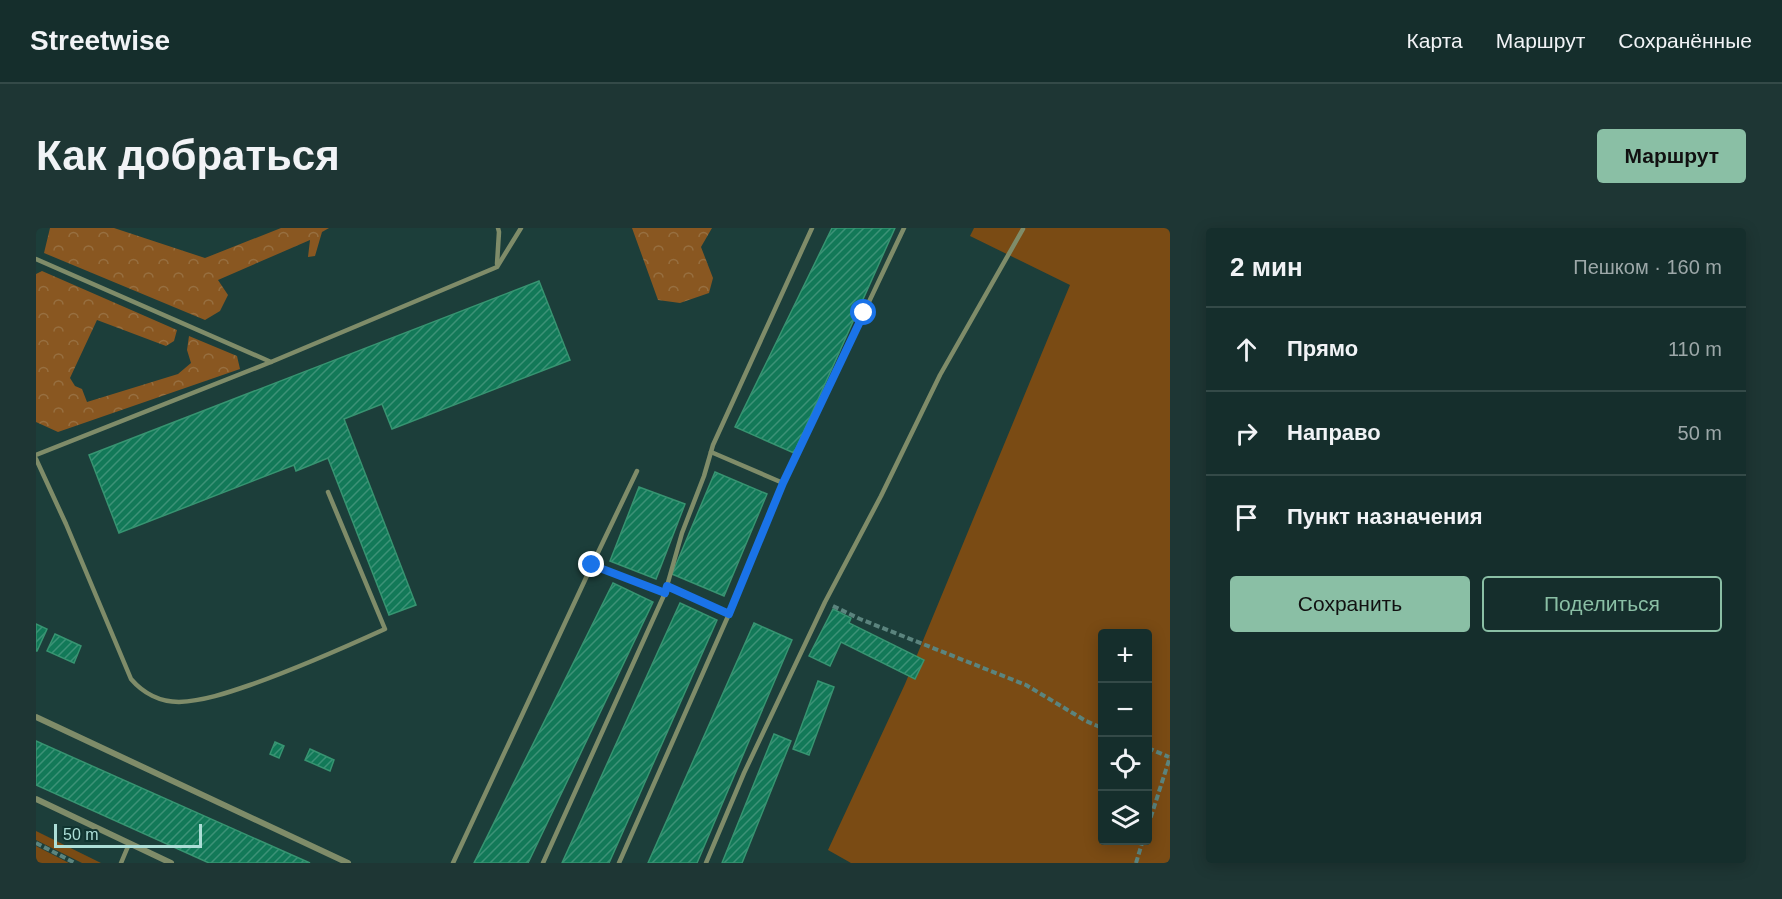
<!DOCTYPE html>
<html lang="ru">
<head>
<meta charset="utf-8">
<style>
	:root { --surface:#152e2c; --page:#1e3634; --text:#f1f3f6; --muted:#9da8a9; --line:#344a48; --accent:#8abfa5 }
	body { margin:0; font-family:Arial,sans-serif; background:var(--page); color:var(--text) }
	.controls { position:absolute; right:18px; bottom:18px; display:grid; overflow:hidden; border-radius:6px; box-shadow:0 3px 15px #0003 }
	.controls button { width:54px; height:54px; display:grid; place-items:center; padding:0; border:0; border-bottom:2px solid var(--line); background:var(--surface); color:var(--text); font:30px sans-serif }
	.scale { position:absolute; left:18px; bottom:15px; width:148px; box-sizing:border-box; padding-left:6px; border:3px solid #added7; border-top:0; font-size:16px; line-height:21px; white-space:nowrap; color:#added7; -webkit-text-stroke:4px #103430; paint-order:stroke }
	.stop { position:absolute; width:18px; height:18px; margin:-14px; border:4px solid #1a73e8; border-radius:50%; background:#fff }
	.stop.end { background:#1a73e8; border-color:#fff; box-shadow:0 2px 6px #0008 }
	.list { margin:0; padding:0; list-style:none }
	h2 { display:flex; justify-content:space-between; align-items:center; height:78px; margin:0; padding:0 24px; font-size:26px }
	h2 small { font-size:20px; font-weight:400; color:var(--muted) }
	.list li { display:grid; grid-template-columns:39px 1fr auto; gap:18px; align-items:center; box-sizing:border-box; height:84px; padding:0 24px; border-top:2px solid var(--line) }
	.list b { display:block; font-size:22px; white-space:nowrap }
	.list em { font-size:20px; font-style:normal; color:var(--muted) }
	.actions { display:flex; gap:12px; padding:18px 24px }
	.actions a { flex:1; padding:14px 0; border:2px solid var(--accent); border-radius:6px; text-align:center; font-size:21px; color:var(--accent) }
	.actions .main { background:var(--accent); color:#111 }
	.icon { flex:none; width:33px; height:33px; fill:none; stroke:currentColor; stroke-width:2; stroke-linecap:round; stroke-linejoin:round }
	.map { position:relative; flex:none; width:1134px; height:635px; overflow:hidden; border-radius:6px }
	header { display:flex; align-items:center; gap:36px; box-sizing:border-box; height:84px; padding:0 30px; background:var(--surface); border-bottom:2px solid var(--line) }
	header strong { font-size:28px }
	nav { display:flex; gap:33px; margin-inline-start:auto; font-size:21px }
	.intro { display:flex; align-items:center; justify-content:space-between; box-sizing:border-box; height:144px; padding:0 36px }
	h1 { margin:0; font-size:42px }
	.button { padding:15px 27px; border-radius:6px; background:var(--accent); color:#111; font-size:21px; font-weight:700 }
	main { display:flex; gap:36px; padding:0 36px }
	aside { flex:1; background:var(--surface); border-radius:6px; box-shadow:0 3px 15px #0003 }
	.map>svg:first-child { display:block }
</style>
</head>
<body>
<header>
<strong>Streetwise</strong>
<nav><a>Карта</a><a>Маршрут</a><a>Сохранённые</a></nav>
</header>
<div class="intro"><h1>Как добраться</h1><a class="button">Маршрут</a></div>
<main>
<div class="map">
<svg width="1134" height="635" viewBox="0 0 1134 635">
	<defs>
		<pattern id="forest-crowns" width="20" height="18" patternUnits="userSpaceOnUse" patternTransform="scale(1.5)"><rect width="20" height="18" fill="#895721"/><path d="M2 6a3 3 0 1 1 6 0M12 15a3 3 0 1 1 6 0" fill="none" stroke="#976f40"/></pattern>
		<pattern id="building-hatch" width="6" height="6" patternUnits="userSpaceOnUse" patternTransform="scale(1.5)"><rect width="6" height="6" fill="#127958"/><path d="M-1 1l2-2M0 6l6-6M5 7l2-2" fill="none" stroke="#3c9277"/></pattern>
	</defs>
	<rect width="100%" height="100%" fill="#1c3e3a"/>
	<g fill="#7a4b14" fill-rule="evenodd">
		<path d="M 938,0 L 1134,0 L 1134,635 L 815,635 L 792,622 L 869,456 L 1034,57 L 934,8 ZM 1066,406 L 1112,406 L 1112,612 L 1066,612 Z"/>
		<path d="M 0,603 L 65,635 L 46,635 L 0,612 Z"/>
		<path d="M 0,618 L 33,635 L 0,635 Z"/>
	</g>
	<g fill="url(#forest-crowns)">
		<path d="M 14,0 L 78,0 L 169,30 L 245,0 L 293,0 L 286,4 L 279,28 L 272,29 L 274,12 L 182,52 L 192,67 L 184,83 L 169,92 L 8,25 Z"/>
		<path d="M 596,0 L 676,0 L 665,19 L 677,50 L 673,65 L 644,75 L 622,72 Z"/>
		<path d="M 6,43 L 141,102 L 138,113 L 130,118 L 61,92 L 34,150 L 39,158 L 46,161 L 51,174 L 142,146 L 155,135 L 151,122 L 153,108 L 201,128 L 204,141 L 22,204 L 0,194 L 0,46 Z"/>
	</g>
	<g fill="url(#building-hatch)" stroke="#379471" stroke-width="1.5">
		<path d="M 796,0 L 859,0 L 758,225 L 699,199 Z"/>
		<path d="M 503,53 L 534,132 L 356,201 L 346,176 L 308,191 L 380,377 L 353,387 L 292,230 L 260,243 L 258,237 L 83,305 L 53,227 Z"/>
		<path d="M 679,244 L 731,266 L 688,368 L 636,346 Z"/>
		<path d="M 603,259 L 649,276 L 620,351 L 574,333 Z"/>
		<path d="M 577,355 L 617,374 L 492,635 L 438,635 Z"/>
		<path d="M 644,375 L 681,392 L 573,635 L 526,635 Z"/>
		<path d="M 797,381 L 815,390 L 813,395 L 888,432 L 879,451 L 805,414 L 794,438 L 773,428 Z"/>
		<path d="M 718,395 L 756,412 L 661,635 L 612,635 Z"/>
		<path d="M 0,396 L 11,401 L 1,423 L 0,423 Z"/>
		<path d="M 19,406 L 45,418 L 38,435 L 11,423 Z"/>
		<path d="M 782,453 L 798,459 L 773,527 L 757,521 Z"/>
		<path d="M 738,506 L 755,513 L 706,635 L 686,635 Z"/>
		<path d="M 0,513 L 274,635 L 173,635 L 0,557 Z"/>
		<path d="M 239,514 L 248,518 L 243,530 L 234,526 Z"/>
		<path d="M 274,521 L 298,532 L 294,543 L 269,532 Z"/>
	</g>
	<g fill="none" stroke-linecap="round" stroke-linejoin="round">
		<g stroke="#5b847e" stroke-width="4" stroke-dasharray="6 3" stroke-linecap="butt">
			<path d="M 797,378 L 824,391 L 990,457 L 1050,493 L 1066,500"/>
			<path d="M 1112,520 L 1133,529"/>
			<path d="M 1112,598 L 1134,529"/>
			<path d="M 0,615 L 39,635"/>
			<path d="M 1100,635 L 1107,612"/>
		</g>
		<g stroke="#7f8c69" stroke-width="4.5">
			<path d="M 0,31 L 235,134 L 461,39 L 485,0"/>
			<path d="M 461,36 L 463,4 L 462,0"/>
			<path d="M 675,224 L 747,255"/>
			<path d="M 0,227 L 235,134"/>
			<path d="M 0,231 L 30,296 L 95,451 C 107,465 124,474 143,474 C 167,473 191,465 214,457 C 260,441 305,421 349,401 L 292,264"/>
			<path d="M 556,337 L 601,243"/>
			<path d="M 631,358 L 693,386"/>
			<path d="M 85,635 L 93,616"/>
			<path d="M 417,635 L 556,337 L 629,365"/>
			<path d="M 507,635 L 629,365 L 646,305 L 668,248 L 677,217 L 776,0"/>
			<path d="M 583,635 L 693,386 L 747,255 L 868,0"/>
			<path d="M 670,635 L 708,545 L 789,374 L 845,268 L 904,147 L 987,1"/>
		</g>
		<g stroke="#7f8c69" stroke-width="6">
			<path d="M 0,489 L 312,635"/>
			<path d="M 0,571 L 135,635"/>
		</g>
	</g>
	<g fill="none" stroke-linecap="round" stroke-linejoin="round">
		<path stroke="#1a73e8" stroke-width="8" d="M 556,337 L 629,365 L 631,358 L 693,386 L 747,255 L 828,85"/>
	</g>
</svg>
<div class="controls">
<button>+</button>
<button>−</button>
<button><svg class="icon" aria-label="locate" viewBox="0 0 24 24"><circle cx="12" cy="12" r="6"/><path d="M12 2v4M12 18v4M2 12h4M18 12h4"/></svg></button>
<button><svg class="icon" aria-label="layers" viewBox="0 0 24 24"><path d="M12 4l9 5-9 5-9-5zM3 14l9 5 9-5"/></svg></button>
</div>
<div class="scale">50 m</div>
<div class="stop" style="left:828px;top:85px"></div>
<div class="stop end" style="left:556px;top:337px"></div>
</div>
<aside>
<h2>2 мин<small>Пешком · 160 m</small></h2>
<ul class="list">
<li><svg class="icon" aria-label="ahead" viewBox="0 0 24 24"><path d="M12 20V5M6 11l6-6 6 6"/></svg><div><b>Прямо</b></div><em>110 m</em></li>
<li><svg class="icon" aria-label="right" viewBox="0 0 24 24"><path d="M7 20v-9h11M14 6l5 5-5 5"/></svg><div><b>Направо</b></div><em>50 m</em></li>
<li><svg class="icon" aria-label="arrive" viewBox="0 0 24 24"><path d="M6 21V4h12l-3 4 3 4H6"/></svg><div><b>Пункт назначения</b></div></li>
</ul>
<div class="actions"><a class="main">Сохранить</a><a>Поделиться</a></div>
</aside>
</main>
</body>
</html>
